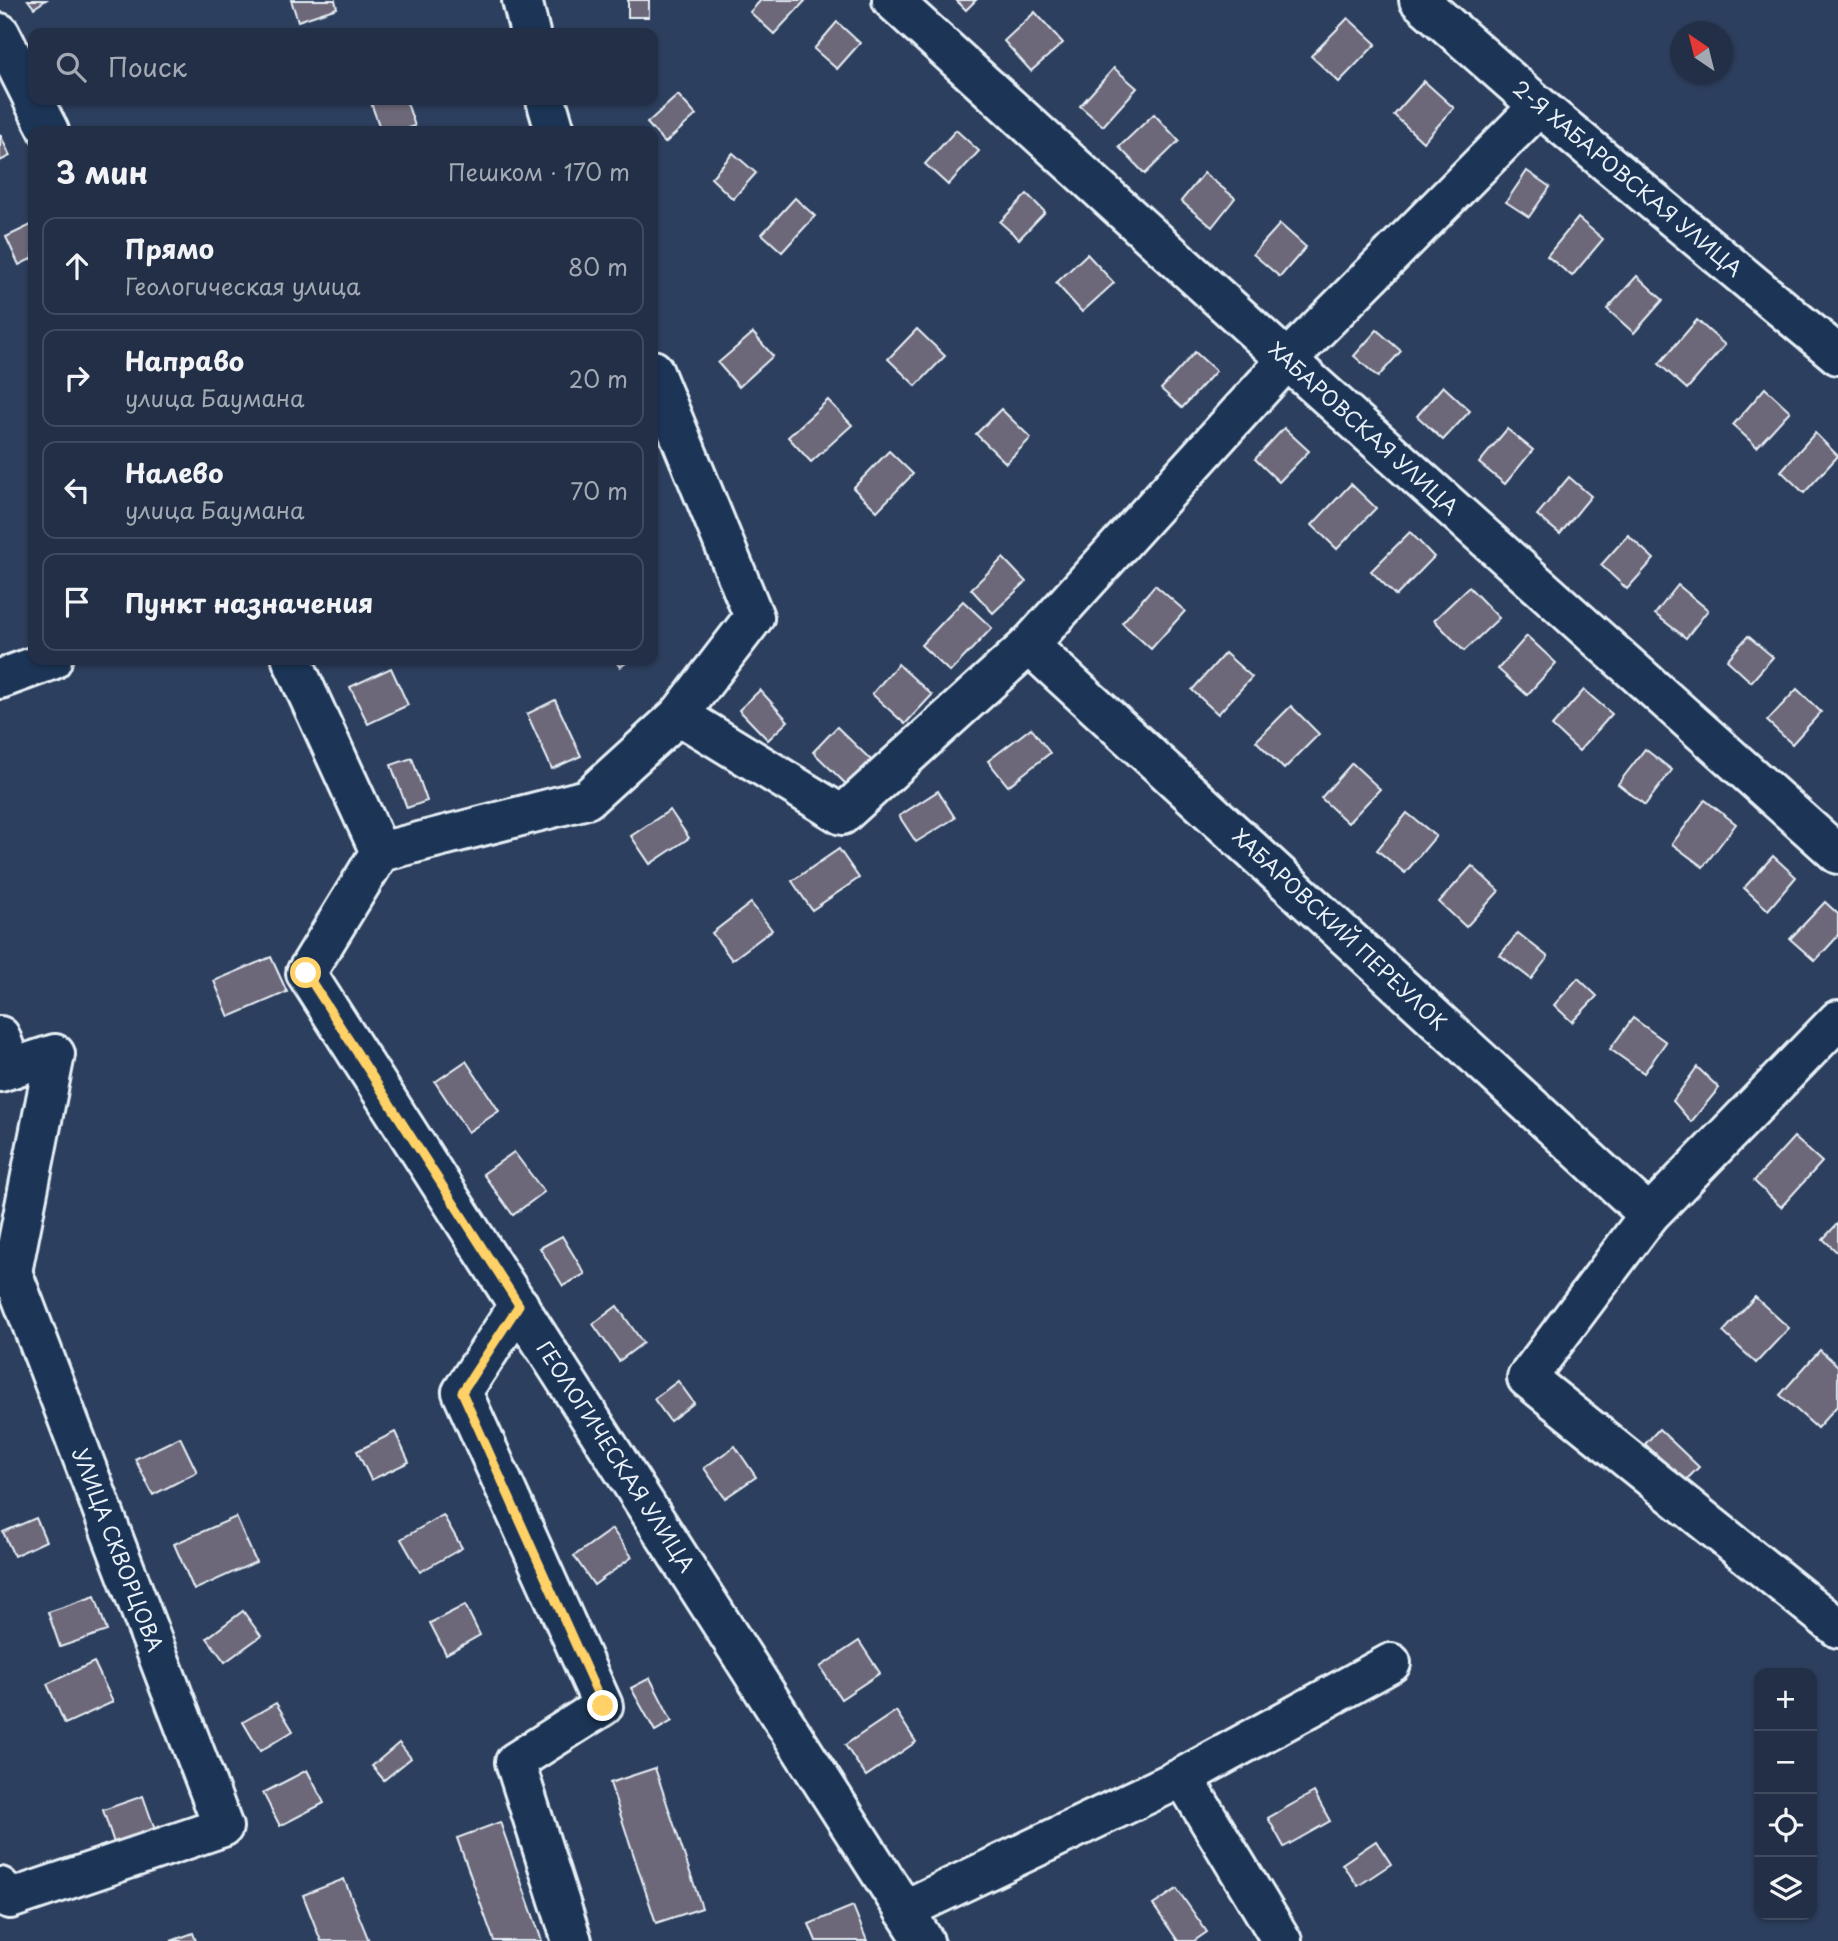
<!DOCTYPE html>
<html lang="ru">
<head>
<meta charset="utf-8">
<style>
	:root { --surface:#222f46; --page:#2a374d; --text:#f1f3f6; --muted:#a2a9b3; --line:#3f4a5f }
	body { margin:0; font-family:"Playpen Sans",sans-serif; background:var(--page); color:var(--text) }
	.controls { position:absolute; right:21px; bottom:21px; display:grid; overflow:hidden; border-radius:14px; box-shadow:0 2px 5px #0004 }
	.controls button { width:63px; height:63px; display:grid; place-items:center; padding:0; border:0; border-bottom:2px solid var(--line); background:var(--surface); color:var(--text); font:35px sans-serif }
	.compass { position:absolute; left:1670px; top:21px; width:63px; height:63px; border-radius:50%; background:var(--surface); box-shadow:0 2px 5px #0004; rotate:325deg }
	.stop { position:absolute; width:21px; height:21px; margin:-16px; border:5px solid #ffd166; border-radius:50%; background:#fff }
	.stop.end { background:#ffd166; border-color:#fff; box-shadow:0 2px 7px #0008 }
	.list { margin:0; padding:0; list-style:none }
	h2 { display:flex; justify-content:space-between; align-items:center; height:91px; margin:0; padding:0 28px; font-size:30px }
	h2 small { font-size:23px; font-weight:400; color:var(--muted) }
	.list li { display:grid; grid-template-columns:46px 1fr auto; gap:21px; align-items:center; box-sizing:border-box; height:98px; margin:0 14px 14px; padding:0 14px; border:2px solid var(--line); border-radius:14px }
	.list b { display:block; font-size:26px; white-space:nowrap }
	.list p { margin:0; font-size:23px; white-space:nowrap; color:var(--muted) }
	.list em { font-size:23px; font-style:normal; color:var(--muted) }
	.icon { flex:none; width:38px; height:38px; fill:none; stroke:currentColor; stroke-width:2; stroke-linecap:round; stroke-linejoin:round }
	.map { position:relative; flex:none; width:1838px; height:1941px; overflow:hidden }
	.search { position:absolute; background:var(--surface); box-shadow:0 2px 5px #0004; left:28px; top:28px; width:630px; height:77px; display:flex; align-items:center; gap:18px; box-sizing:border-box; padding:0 24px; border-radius:14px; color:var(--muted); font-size:26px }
	.panel { position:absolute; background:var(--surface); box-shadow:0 2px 5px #0004; left:28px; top:126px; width:630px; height:539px; border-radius:14px }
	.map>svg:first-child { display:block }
</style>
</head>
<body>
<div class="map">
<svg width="1838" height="1941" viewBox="0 0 1838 1941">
	<rect width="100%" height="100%" fill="#2d3f5e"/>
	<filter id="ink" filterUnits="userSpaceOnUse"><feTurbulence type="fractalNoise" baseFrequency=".0143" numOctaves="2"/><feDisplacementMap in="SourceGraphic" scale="14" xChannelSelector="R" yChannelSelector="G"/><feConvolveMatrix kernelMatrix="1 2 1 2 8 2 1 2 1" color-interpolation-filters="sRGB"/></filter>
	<g filter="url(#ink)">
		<g fill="#6c6779" stroke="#e8f1f8" stroke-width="2">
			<path d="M 28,0 L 46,0 L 34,8 Z"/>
			<path d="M 291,0 L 335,0 L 337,8 L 298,21 Z"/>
			<rect x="628" y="0" width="21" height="17"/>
			<path d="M 761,0 L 803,0 L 805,1 L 774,34 L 750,12 Z"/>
			<path d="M 956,0 L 976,0 L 966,10 Z"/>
			<path d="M 1035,12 L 1063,43 L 1031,71 L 1004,41 Z"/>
			<path d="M 1348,18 L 1376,44 L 1339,82 L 1311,56 Z"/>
			<path d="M 837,22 L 860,43 L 837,69 L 814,49 Z"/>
			<path d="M 1114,68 L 1137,88 L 1103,126 L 1080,106 Z"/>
			<path d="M 1424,81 L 1454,108 L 1423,142 L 1394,115 Z"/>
			<path d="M 678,95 L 696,115 L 665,143 L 647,123 Z"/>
			<path d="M 380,100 L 406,100 L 415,126 L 400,131 L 381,131 L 371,103 Z"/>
			<path d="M 1154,114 L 1179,141 L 1145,174 L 1119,147 Z"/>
			<path d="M 956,130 L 979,151 L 948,185 L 925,164 Z"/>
			<path d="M 0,134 L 10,156 L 0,161 Z"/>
			<path d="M 733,153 L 756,173 L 733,199 L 711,178 Z"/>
			<path d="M 1527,171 L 1550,187 L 1529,217 L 1506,202 Z"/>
			<path d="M 1204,173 L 1235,198 L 1212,227 L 1181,201 Z"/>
			<path d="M 1027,194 L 1045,212 L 1019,239 L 1000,222 Z"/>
			<path d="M 795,198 L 815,216 L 782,252 L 762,234 Z"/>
			<path d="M 1578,218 L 1603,239 L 1572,276 L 1547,256 Z"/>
			<path d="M 33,224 L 33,258 L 19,265 L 6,237 Z"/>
			<path d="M 1280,224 L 1306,247 L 1280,277 L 1253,254 Z"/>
			<path d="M 1087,254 L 1114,283 L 1082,312 L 1056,283 Z"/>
			<path d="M 1637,276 L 1663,300 L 1634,333 L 1607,309 Z"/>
			<path d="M 1697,320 L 1725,345 L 1687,389 L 1659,364 Z"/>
			<path d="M 917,329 L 945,356 L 916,386 L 888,359 Z"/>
			<path d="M 1377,330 L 1401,351 L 1378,377 L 1354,356 Z"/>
			<path d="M 753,333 L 773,356 L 739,387 L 718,363 Z"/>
			<path d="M 1195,352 L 1216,371 L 1182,408 L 1161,389 Z"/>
			<path d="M 1443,386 L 1470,411 L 1443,440 L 1417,416 Z"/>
			<path d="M 1765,388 L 1790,411 L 1757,447 L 1733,425 Z"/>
			<path d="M 828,400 L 852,425 L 811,462 L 788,437 Z"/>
			<path d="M 1001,409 L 1031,438 L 1006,463 L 976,434 Z"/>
			<path d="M 1284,428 L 1309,451 L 1279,482 L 1255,459 Z"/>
			<path d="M 1507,429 L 1533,450 L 1505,484 L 1479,463 Z"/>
			<path d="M 1815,433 L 1838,456 L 1804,493 L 1781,471 Z"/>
			<path d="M 889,451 L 913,474 L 877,511 L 853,488 Z"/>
			<path d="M 1569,477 L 1591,496 L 1560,534 L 1537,515 Z"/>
			<path d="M 1351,484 L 1376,508 L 1337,549 L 1312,525 Z"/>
			<path d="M 1410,532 L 1434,557 L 1396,596 L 1371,571 Z"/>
			<path d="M 1628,535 L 1654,559 L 1627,589 L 1601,565 Z"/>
			<path d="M 1003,558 L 1026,582 L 993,613 L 971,589 Z"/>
			<path d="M 1155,585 L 1185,611 L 1151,649 L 1122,623 Z"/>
			<path d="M 1678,585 L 1708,610 L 1686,638 L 1655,614 Z"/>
			<path d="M 1469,587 L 1499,618 L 1464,651 L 1434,620 Z"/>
			<path d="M 963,601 L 992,628 L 950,672 L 921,645 Z"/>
			<path d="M 1527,636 L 1556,663 L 1527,695 L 1498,669 Z"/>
			<path d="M 1748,636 L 1773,657 L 1751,682 L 1727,660 Z"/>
			<path d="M 1225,653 L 1252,677 L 1218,714 L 1192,690 Z"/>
			<path d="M 615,660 L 630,660 L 620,667 Z"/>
			<path d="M 898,664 L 932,695 L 905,724 L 872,694 Z"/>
			<path d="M 391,668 L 408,705 L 368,724 L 350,687 Z"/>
			<path d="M 1797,689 L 1821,712 L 1792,744 L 1767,721 Z"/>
			<path d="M 760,690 L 788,721 L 768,740 L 739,710 Z"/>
			<path d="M 1584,690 L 1612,714 L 1579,751 L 1552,726 Z"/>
			<path d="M 555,700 L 581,756 L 552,769 L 527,714 Z"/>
			<path d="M 1291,706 L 1319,734 L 1284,769 L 1256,741 Z"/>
			<path d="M 837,727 L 871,760 L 847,785 L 813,752 Z"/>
			<path d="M 1031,728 L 1050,753 L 1008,786 L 988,761 Z"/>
			<path d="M 1645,749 L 1672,770 L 1645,805 L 1618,784 Z"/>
			<path d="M 412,758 L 427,801 L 407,808 L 391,765 Z"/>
			<path d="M 1352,763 L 1380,789 L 1348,823 L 1321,798 Z"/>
			<path d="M 938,791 L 955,818 L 916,842 L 899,816 Z"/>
			<path d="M 1705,800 L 1736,824 L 1703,867 L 1672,844 Z"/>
			<path d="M 670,810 L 689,838 L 650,864 L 631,836 Z"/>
			<path d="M 1407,813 L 1436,836 L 1405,873 L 1377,850 Z"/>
			<path d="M 839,849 L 859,878 L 812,910 L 792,881 Z"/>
			<path d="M 1773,856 L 1796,877 L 1768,910 L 1744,888 Z"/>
			<path d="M 1472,866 L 1499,891 L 1466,927 L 1439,902 Z"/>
			<path d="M 1825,902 L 1838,914 L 1838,936 L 1815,961 L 1790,939 Z"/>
			<path d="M 751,903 L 772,930 L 732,960 L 712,933 Z"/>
			<path d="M 1518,933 L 1548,957 L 1531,979 L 1500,955 Z"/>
			<path d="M 271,957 L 287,992 L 229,1017 L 214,981 Z"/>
			<path d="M 1578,978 L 1597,996 L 1572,1022 L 1554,1005 Z"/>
			<path d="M 1633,1018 L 1666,1042 L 1644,1073 L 1610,1049 Z"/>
			<path d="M 466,1061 L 499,1111 L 468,1132 L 435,1082 Z"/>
			<path d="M 1697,1067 L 1719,1088 L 1691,1122 L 1673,1101 Z"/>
			<path d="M 1794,1137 L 1822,1162 L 1781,1207 L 1754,1181 Z"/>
			<path d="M 514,1152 L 544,1192 L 513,1215 L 483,1174 Z"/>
			<path d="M 1838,1223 L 1838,1253 L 1823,1239 Z"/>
			<path d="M 562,1236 L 585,1274 L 563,1286 L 540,1248 Z"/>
			<path d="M 1755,1297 L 1789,1328 L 1756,1363 L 1723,1332 Z"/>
			<path d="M 617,1306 L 643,1343 L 619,1361 L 593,1324 Z"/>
			<path d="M 1820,1350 L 1838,1366 L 1838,1405 L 1817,1428 L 1780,1395 Z"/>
			<path d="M 678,1381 L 694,1403 L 670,1421 L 654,1399 Z"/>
			<path d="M 1659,1429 L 1699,1467 L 1685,1481 L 1645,1444 Z"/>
			<path d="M 395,1432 L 409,1462 L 371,1480 L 357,1451 Z"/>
			<path d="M 180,1437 L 197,1472 L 153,1495 L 135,1459 Z"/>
			<path d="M 735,1446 L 756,1477 L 725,1498 L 704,1468 Z"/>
			<path d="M 443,1515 L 462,1548 L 420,1572 L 401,1539 Z"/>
			<path d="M 236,1517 L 256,1562 L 194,1590 L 174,1544 Z"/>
			<path d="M 36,1518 L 46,1541 L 14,1556 L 3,1532 Z"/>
			<path d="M 612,1529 L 632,1557 L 594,1585 L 574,1556 Z"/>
			<path d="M 95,1596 L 107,1631 L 60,1647 L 48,1612 Z"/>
			<path d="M 465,1605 L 480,1635 L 446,1654 L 430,1623 Z"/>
			<path d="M 243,1611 L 261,1636 L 225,1662 L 207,1638 Z"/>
			<path d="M 859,1641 L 880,1673 L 841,1699 L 820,1667 Z"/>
			<path d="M 94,1662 L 113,1702 L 65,1724 L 47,1684 Z"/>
			<path d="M 650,1678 L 672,1721 L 655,1731 L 631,1688 Z"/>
			<path d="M 276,1703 L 293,1731 L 260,1751 L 243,1722 Z"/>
			<path d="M 896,1711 L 916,1742 L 866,1776 L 845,1745 Z"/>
			<path d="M 399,1743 L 411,1758 L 384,1780 L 372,1766 Z"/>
			<path d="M 655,1768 L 702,1908 L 656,1923 L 610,1783 Z"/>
			<path d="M 307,1770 L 324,1803 L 280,1826 L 263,1793 Z"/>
			<path d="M 1314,1792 L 1330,1821 L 1284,1847 L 1268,1818 Z"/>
			<path d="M 143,1796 L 155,1830 L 114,1843 L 103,1810 Z"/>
			<path d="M 500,1822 L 542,1941 L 494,1941 L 457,1838 Z"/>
			<path d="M 1376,1841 L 1391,1864 L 1358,1886 L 1342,1864 Z"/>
			<path d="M 344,1879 L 369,1941 L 321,1941 L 303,1895 Z"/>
			<path d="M 1177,1889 L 1207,1932 L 1194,1941 L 1178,1941 L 1153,1905 Z"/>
			<path d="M 853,1906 L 867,1941 L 816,1941 L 809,1924 Z"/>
			<path d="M 193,1933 L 196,1941 L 171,1941 Z"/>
		</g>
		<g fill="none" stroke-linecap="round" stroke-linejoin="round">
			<g stroke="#e8f1f8" stroke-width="44">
				<g id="minor">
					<path d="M 522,0 L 530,33"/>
					<path d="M 892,0 L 1287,360 L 1838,854"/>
					<path d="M 1419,0 L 1539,106 L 1838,355"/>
					<path d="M 0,33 L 33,99"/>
					<path d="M 33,100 L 49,131"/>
					<path d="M 546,100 L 555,131"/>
					<path d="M 653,370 L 754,617 L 679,715 L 842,815 L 1029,645 L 1287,360 L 1539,106"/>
					<path d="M 1029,645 L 1649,1215"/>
					<path d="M 292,660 L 380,852 L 306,973 L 924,1941"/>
					<path d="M 0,679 L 52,660"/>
					<path d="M 380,852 L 587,799 L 679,715"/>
					<path d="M 1838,1020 L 1649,1215 L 1527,1378 L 1838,1628"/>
					<path d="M 0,1036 L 12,1068"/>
					<path d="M 0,1072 L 55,1054 L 12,1272 L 0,1277"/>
					<path d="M 519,1305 L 462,1392 L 603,1706 L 515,1762 L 572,1941"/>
					<path d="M 1183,1777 L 1282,1941"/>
					<path d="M 0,1887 L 10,1899 L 223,1827 L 12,1272"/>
					<path d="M 904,1910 L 1183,1777 L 1391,1663"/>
				</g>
			</g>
			<use href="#minor" stroke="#1d3557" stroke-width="38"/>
		</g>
	</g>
	<g fill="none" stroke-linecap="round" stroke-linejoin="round" filter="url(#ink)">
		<path stroke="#ffd166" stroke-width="9" d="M 306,973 L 519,1305 L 462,1392 L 603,1706"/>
	</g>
	<g text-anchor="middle" stroke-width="5" stroke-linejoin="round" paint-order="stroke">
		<g font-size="21" fill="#e8f1f8" stroke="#1d3557">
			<text transform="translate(1627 179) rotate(40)" y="7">2-Я ХАБАРОВСКАЯ УЛИЦА</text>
			<text transform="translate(1363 429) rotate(42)" y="7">ХАБАРОВСКАЯ УЛИЦА</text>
			<text transform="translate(1339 930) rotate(43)" y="7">ХАБАРОВСКИЙ ПЕРЕУЛОК</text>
			<text transform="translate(615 1457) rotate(57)" y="7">ГЕОЛОГИЧЕСКАЯ УЛИЦА</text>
			<text transform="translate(117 1550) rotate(69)" y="7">УЛИЦА СКВОРЦОВА</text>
		</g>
	</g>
</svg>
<div class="controls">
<button>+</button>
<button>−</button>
<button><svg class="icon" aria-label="locate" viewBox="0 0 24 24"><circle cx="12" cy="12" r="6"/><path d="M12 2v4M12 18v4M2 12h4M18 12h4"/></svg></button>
<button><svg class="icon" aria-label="layers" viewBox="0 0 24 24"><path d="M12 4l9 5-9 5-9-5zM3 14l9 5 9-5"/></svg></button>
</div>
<svg class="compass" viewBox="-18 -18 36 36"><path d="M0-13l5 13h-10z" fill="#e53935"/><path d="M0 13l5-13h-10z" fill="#a2a9b3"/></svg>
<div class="stop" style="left:306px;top:973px"></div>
<div class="stop end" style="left:603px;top:1706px"></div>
<div class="search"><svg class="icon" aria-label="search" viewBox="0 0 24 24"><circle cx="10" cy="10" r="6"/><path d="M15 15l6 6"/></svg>Поиск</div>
<section class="panel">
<h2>3 мин<small>Пешком · 170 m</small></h2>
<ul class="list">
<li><svg class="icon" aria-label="ahead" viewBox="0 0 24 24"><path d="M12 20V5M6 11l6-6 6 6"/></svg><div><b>Прямо</b><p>Геологическая улица</p></div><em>80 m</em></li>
<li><svg class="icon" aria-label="right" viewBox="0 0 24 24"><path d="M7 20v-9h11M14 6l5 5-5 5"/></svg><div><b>Направо</b><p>улица Баумана</p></div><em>20 m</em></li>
<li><svg class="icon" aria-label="left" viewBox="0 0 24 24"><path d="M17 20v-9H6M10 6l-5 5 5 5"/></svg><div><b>Налево</b><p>улица Баумана</p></div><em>70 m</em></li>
<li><svg class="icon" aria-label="arrive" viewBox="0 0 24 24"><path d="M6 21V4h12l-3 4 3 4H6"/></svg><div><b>Пункт назначения</b></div></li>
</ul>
</section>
</div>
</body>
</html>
